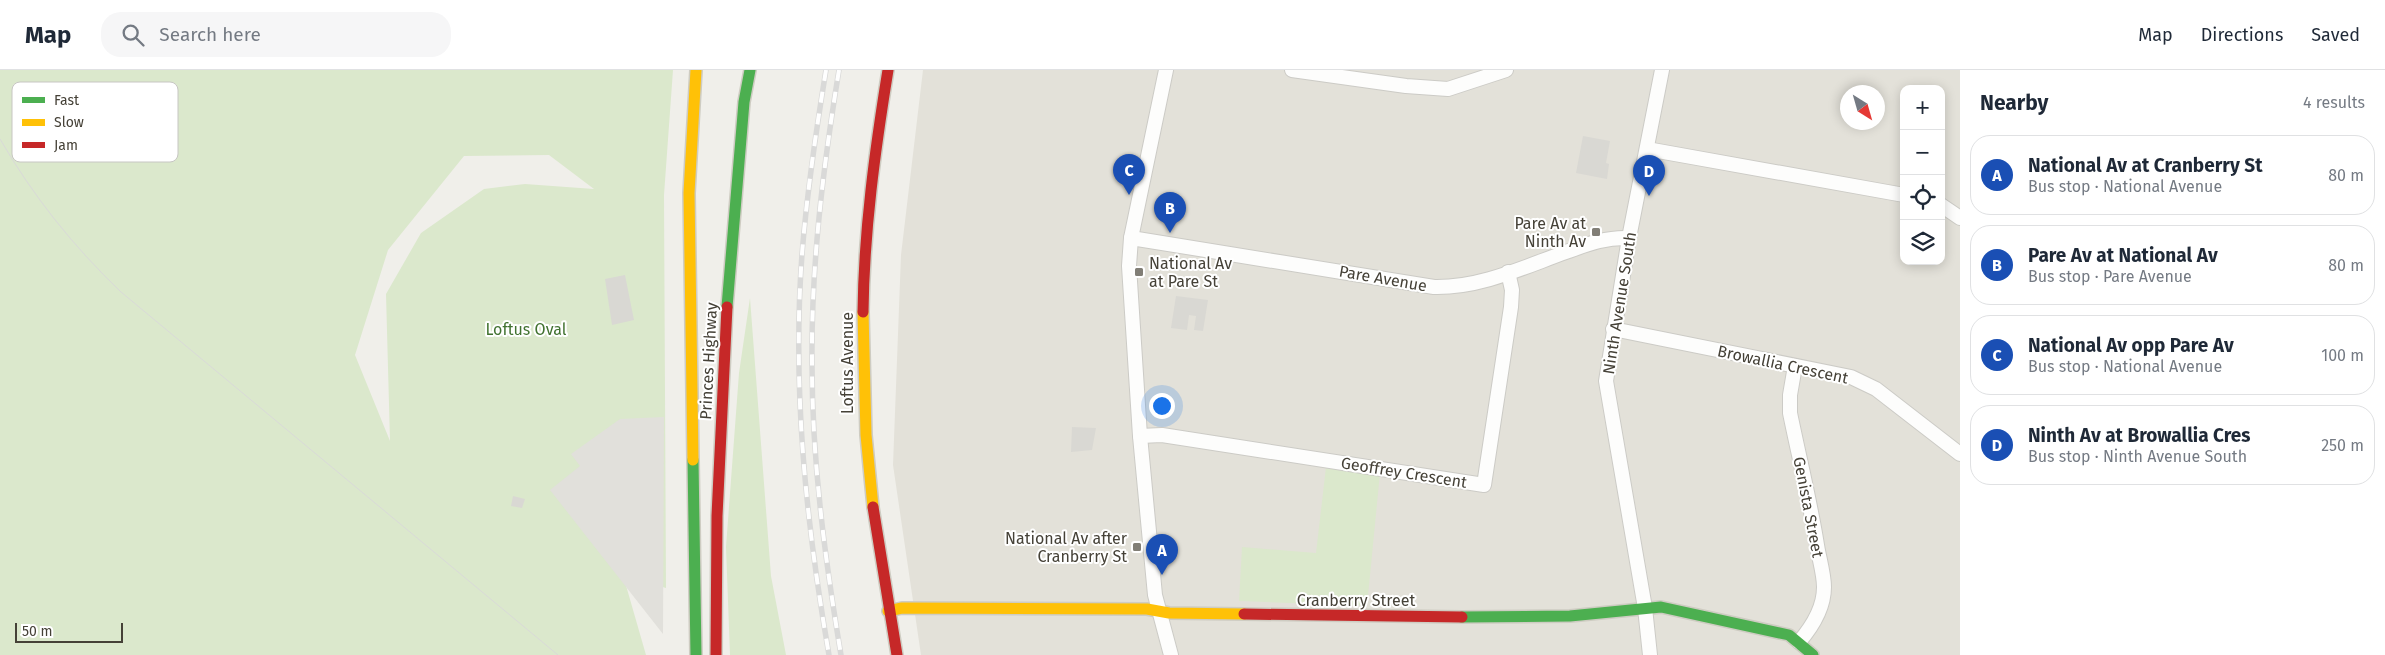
<!DOCTYPE html>
<html lang="en">
<head>
<meta charset="utf-8">
<style>
	:root { --surface:#fff; --page:#f6f6f7; --text:#1f2937; --muted:#747a83; --line:#e0e1e3; --accent:#817e76 }
	body { margin:0; font-family:"Fira Sans",sans-serif; background:var(--page); color:var(--text) }
	.controls { position:absolute; right:15px; top:15px; display:grid; overflow:hidden; border-radius:10px; box-shadow:0 2px 12px #0003 }
	.controls button { width:45px; height:45px; display:grid; place-items:center; padding:0; border:0; border-bottom:1px solid var(--line); background:var(--surface); color:var(--text); font:25px sans-serif }
	.compass { position:absolute; left:1840px; top:15px; width:45px; height:45px; border-radius:50%; background:var(--surface); box-shadow:0 2px 12px #0003; rotate:143deg }
	.scale { position:absolute; left:15px; bottom:12px; width:108px; box-sizing:border-box; padding-left:5px; border:2px solid #454137; border-top:0; font-size:14px; line-height:18px; white-space:nowrap; color:#454137; -webkit-text-stroke:4px #fff; paint-order:stroke }
	.you { position:absolute; left:1161px; top:335px; width:18px; height:18px; margin:-12px; border:4px solid #fff; border-radius:50%; background:#1a73e8; box-shadow:0 0 0 8px #1a73e833 }
	.badge { display:grid; place-items:center; width:32px; height:32px; border-radius:50%; background:var(--accent); color:#fff; font-size:16px; font-weight:700 }
	.pin { position:absolute; translate:-50% -41px; filter:drop-shadow(0 1px 2px #0008) }
	.pin::after { content:''; position:absolute; top:26px; width:18px; height:15px; background:inherit; clip-path:polygon(0 0,100% 0,50% 100%) }
	.list { margin:0; padding:0; list-style:none }
	h2 { display:flex; justify-content:space-between; align-items:center; height:65px; margin:0; padding:0 20px; font-size:21px }
	h2 small { font-size:16px; font-weight:400; color:var(--muted) }
	.list li { display:grid; grid-template-columns:32px 1fr auto; gap:15px; align-items:center; box-sizing:border-box; height:80px; margin:0 10px 10px; padding:0 10px; border:1px solid var(--line); border-radius:20px }
	.list b { display:block; font-size:19px; white-space:nowrap }
	.list p { margin:0; font-size:16px; white-space:nowrap; color:var(--muted) }
	.list em { font-size:16px; font-style:normal; color:var(--muted) }
	.icon { flex:none; width:28px; height:28px; fill:none; stroke:currentColor; stroke-width:2; stroke-linecap:round; stroke-linejoin:round }
	.map { position:relative; flex:none; width:1960px; height:585px; overflow:hidden }
	header { display:flex; align-items:center; gap:30px; box-sizing:border-box; height:70px; padding:0 25px; background:var(--surface); border-bottom:1px solid var(--line) }
	header strong { font-size:24px }
	nav { display:flex; gap:28px; margin-inline-start:auto; font-size:18px }
	.search { width:350px; height:45px; background:var(--page); display:flex; align-items:center; gap:12px; box-sizing:border-box; padding:0 18px; border-radius:20px; color:var(--muted); font-size:19px }
	main { display:flex }
	aside { flex:1; background:var(--surface) }
	.map>svg:first-child { display:block }
</style>
</head>
<body>
<header>
<strong>Map</strong>
<div class="search"><svg class="icon" aria-label="search" viewBox="0 0 24 24"><circle cx="10" cy="10" r="6"/><path d="M15 15l6 6"/></svg>Search here</div>
<nav><a>Map</a><a>Directions</a><a>Saved</a></nav>
</header>
<main>
<div class="map">
<svg width="1960" height="585" viewBox="0 0 1960 585">
	<rect width="100%" height="100%" fill="#f0efea"/>
	<path fill="#e3e1d9" fill-rule="evenodd" d="M 923,0 L 1960,0 L 1960,585 L 921,585 L 893,395 L 901,185 ZM 1904,19 L 1941,19 L 1941,191 L 1904,191 ZM 1848,22 L 1878,22 L 1878,52 L 1848,52 Z"/>
	<g fill="#dbe8cc" fill-rule="evenodd">
		<path d="M 0,0 L 673,0 L 664,125 L 666,518 L 623,505 L 646,585 L 0,585 ZM 549,85 L 594,119 L 525,114 L 484,119 L 421,163 L 386,224 L 390,371 L 355,285 L 388,180 L 464,86 Z"/>
		<path d="M 750,228 L 771,506 L 786,585 L 730,585 L 726,477 L 739,303 Z"/>
		<path d="M 1326,397 L 1380,403 L 1367,536 L 1239,531 L 1242,477 L 1316,483 Z"/>
	</g>
	<path fill="#e1e0db" d="M 664,347 L 663,564 L 550,420 L 580,396 L 571,384 L 620,349 Z"/>
	<g fill="#d9d8d3">
		<path d="M 1583,66 L 1610,71 L 1606,93 L 1609,94 L 1607,109 L 1576,103 Z"/>
		<path d="M 625,205 L 634,250 L 612,255 L 605,209 Z"/>
		<path d="M 1176,226 L 1208,230 L 1203,261 L 1194,260 L 1196,246 L 1189,245 L 1187,260 L 1171,258 Z"/>
		<path d="M 1072,357 L 1096,358 L 1092,380 L 1071,382 Z"/>
		<path d="M 513,426 L 525,429 L 522,438 L 511,436 Z"/>
	</g>
	<g fill="none" stroke-linecap="round" stroke-linejoin="round">
		<g stroke="#cccbc6" stroke-width="16">
			<g id="street">
				<path d="M 1166,0 L 1131,168 L 1129,196 L 1140,366 L 1155,525 L 1171,585"/>
				<path d="M 1292,0 L 1406,16 L 1448,19 L 1506,0"/>
				<path d="M 1647,79 L 1904,125"/>
				<path d="M 1941,135 L 1960,148"/>
				<path d="M 1131,168 L 1434,217 C 1480,218 1524,197 1566,182 C 1588,174 1606,167 1629,168"/>
				<path d="M 1613,259 L 1851,307 L 1876,319 L 1960,384"/>
				<path d="M 1795,296 L 1790,325 L 1790,343 C 1799,387 1810,431 1817,475 C 1819,488 1824,504 1824,517 C 1824,537 1812,557 1799,572"/>
				<path d="M 1140,366 L 1162,365 L 1484,415 L 1511,237 L 1512,220 L 1508,202"/>
				<path d="M 1650,585 L 1645,538 L 1606,311 L 1629,168 L 1662,0"/>
			</g>
		</g>
		<g stroke="#ceccc2" stroke-width="14">
			<g id="fast">
				<path d="M 727,237 L 744,32 L 750,0"/>
				<path d="M 693,390 L 696,585"/>
				<path d="M 1462,547 L 1570,546 L 1661,537 L 1789,565 L 1813,585"/>
			</g>
		</g>
		<g stroke="#ceccc2" stroke-width="14">
			<g id="slow">
				<path d="M 863,242 L 866,365 L 873,437"/>
				<path d="M 693,390 L 689,123 L 696,0"/>
				<path d="M 888,541 L 902,538 L 1147,539 L 1169,543 L 1244,544"/>
			</g>
		</g>
		<g stroke="#ceccc2" stroke-width="14">
			<g id="jam">
				<path d="M 863,242 C 864,160 875,80 888,0"/>
				<path d="M 873,437 L 897,585"/>
				<path d="M 1244,544 L 1462,547"/>
				<path d="M 716,585 L 717,446 L 727,237"/>
			</g>
		</g>
		<use href="#street" stroke="#fdfdfc" stroke-width="14"/>
		<use href="#fast" stroke="#4caf50" stroke-width="11"/>
		<use href="#slow" stroke="#ffc107" stroke-width="11"/>
		<use href="#jam" stroke="#c62828" stroke-width="11"/>
		<path stroke="#d9d9d8" stroke-width="1" d="M 0,69 C 33,126 73,176 121,222 L 558,585"/>
		<g stroke="#d9d9d8" stroke-width="5.5">
			<g id="rail">
				<path d="M 826,0 C 816,61 807,122 802,184 C 792,319 806,453 829,585"/>
				<path d="M 839,0 C 823,98 811,195 812,294 C 812,392 825,489 841,585"/>
			</g>
		</g>
		<use href="#rail" stroke="#fff" stroke-width="4" stroke-dasharray="11" stroke-linecap="butt"/>
	</g>
	<g fill="#817e76" stroke="#fff" stroke-width="2">
		<rect x="1591" y="157" width="10" height="10" rx="2.5"/>
		<rect x="1134" y="197" width="10" height="10" rx="2.5"/>
		<rect x="1132" y="472" width="10" height="10" rx="2.5"/>
	</g>
	<g text-anchor="middle" stroke-width="4" stroke-linejoin="round" paint-order="stroke">
		<g font-size="16" fill="#454137" stroke="#fff" text-anchor="end">
			<text x="1586" y="159">Pare Av at<tspan x="1586" dy="18">Ninth Av</tspan></text>
			<text x="1149" y="199" text-anchor="start">National Av<tspan x="1149" dy="18">at Pare St</tspan></text>
			<text x="1127" y="474">National Av after<tspan x="1127" dy="18">Cranberry St</tspan></text>
		</g>
		<g font-size="16" fill="#454137" stroke="#fff">
			<text transform="translate(1383 208) rotate(10)" y="6">Pare Avenue</text>
			<text transform="translate(1619 233) rotate(-81)" y="6">Ninth Avenue South</text>
			<text transform="translate(708 291) rotate(-87)" y="6">Princes Highway</text>
			<text transform="translate(847 293) rotate(-90)" y="6">Loftus Avenue</text>
			<text transform="translate(1783 294) rotate(12)" y="6">Browallia Crescent</text>
			<text transform="translate(1404 402) rotate(9)" y="6">Geoffrey Crescent</text>
			<text transform="translate(1809 437) rotate(79)" y="6">Genista Street</text>
			<text x="1356" y="536">Cranberry Street</text>
		</g>
		<g font-size="16" fill="#417230" stroke="#fff">
			<text x="526" y="265">Loftus Oval</text>
		</g>
	</g>
	<rect x="12" y="12" width="166" height="80" rx="8" fill="#fff" stroke="#c7c6c3" stroke-width="1"/>
	<rect x="22" y="27" width="23" height="6" fill="#4caf50"/>
	<rect x="22" y="49" width="23" height="7" fill="#ffc107"/>
	<rect x="22" y="72" width="23" height="6" fill="#c62828"/>
	<g font-size="14" fill="#454137">
		<text x="54" y="35">Fast</text>
		<text x="54" y="57">Slow</text>
		<text x="54" y="80">Jam</text>
	</g>
</svg>
<div class="controls">
<button>+</button>
<button>−</button>
<button><svg class="icon" aria-label="locate" viewBox="0 0 24 24"><circle cx="12" cy="12" r="6"/><path d="M12 2v4M12 18v4M2 12h4M18 12h4"/></svg></button>
<button><svg class="icon" aria-label="layers" viewBox="0 0 24 24"><path d="M12 4l9 5-9 5-9-5zM3 14l9 5 9-5"/></svg></button>
</div>
<svg class="compass" viewBox="-18 -18 36 36"><path d="M0-13l5 13h-10z" fill="#e53935"/><path d="M0 13l5-13h-10z" fill="#747a83"/></svg>
<div class="scale">50 m</div>
<div class="you"></div>
<div class="pin badge" style="left:1162px;top:505px;background:#1a4fb4">A</div>
<div class="pin badge" style="left:1170px;top:163px;background:#1a4fb4">B</div>
<div class="pin badge" style="left:1129px;top:125px;background:#1a4fb4">C</div>
<div class="pin badge" style="left:1649px;top:126px;background:#1a4fb4">D</div>
</div>
<aside>
<h2>Nearby<small>4 results</small></h2>
<ul class="list">
<li><span class="badge" style="background:#1a4fb4">A</span><div><b>National Av at Cranberry St</b><p>Bus stop · National Avenue</p></div><em>80 m</em></li>
<li><span class="badge" style="background:#1a4fb4">B</span><div><b>Pare Av at National Av</b><p>Bus stop · Pare Avenue</p></div><em>80 m</em></li>
<li><span class="badge" style="background:#1a4fb4">C</span><div><b>National Av opp Pare Av</b><p>Bus stop · National Avenue</p></div><em>100 m</em></li>
<li><span class="badge" style="background:#1a4fb4">D</span><div><b>Ninth Av at Browallia Cres</b><p>Bus stop · Ninth Avenue South</p></div><em>250 m</em></li>
</ul>
</aside>
</main>
</body>
</html>
